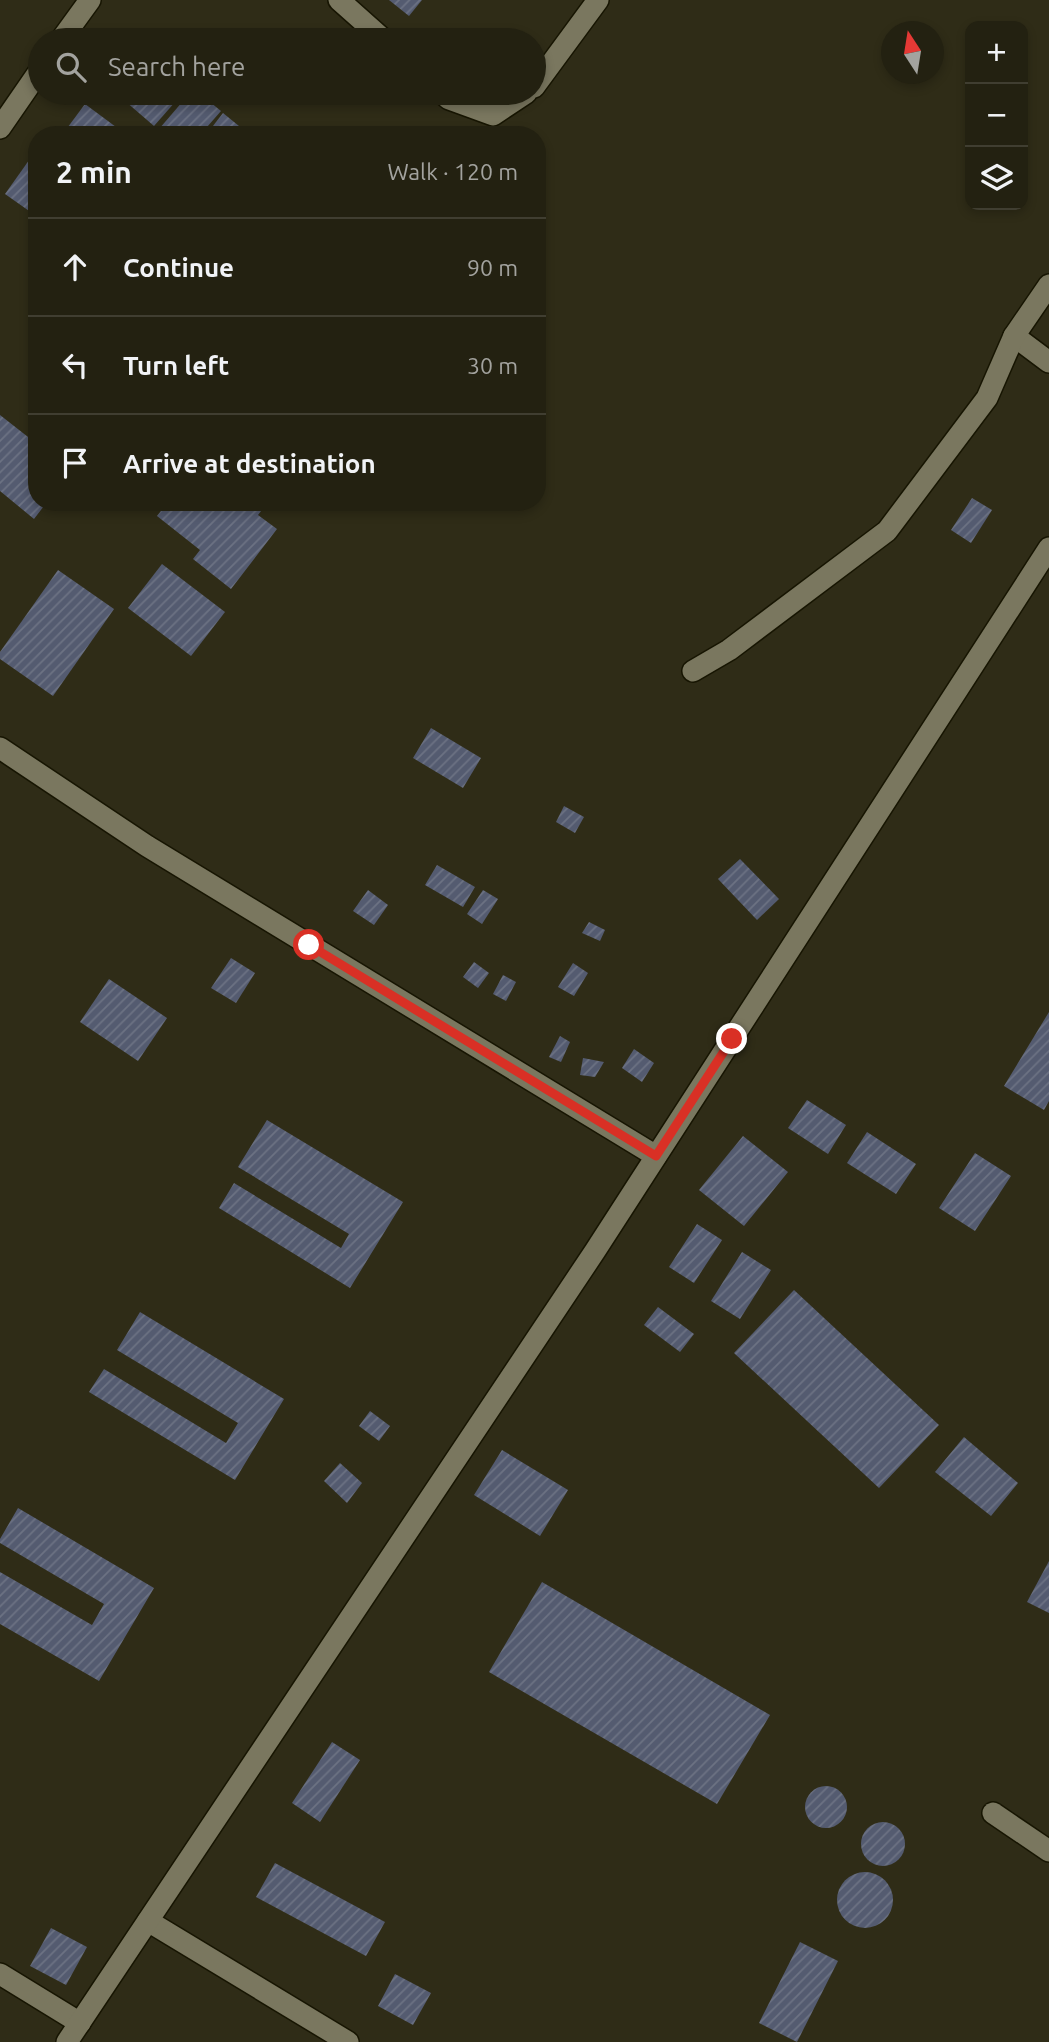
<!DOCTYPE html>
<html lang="en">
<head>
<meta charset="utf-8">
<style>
	:root { --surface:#232111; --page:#2b291a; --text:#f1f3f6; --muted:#a3a39f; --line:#403e31 }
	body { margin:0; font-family:Ubuntu,sans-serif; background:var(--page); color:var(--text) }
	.controls { position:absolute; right:21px; top:21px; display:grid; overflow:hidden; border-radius:14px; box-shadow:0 4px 10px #0003 }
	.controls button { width:63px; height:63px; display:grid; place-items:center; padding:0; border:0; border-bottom:2px solid var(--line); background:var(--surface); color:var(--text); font:35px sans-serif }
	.compass { position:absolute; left:881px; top:21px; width:63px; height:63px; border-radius:50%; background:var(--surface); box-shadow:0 4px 10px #0003; rotate:348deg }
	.stop { position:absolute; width:21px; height:21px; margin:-16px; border:5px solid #d93025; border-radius:50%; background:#fff }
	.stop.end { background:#d93025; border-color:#fff; box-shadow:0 2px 7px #0008 }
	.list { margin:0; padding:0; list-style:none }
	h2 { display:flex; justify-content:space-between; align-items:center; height:91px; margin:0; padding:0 28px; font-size:30px }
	h2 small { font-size:23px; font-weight:400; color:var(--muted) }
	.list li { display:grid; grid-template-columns:46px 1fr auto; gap:21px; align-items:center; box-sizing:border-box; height:98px; padding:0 28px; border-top:2px solid var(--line) }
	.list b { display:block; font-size:26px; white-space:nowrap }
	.list em { font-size:23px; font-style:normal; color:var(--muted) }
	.icon { flex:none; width:38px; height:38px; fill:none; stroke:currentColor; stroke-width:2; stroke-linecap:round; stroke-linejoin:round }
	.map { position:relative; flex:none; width:1049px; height:2042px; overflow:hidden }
	.search { position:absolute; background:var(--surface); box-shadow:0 4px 10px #0003; left:28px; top:28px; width:518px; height:77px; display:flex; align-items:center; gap:18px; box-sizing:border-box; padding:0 24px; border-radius:38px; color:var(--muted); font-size:26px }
	.panel { position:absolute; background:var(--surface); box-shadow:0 4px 10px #0003; left:28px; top:126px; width:518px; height:385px; border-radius:28px }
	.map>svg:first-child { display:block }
</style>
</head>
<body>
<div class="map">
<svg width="1049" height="2042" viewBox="0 0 1049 2042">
	<defs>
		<pattern id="building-hatch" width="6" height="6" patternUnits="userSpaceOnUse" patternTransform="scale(1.75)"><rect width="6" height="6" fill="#545b70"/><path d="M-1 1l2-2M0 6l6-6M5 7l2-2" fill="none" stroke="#6c7283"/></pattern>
	</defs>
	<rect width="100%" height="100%" fill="#2f2c17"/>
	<g fill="url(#building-hatch)">
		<path d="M 389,0 L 422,0 L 409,16 Z"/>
		<path d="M 133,93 L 183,93 L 154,126 L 125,101 Z"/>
		<path d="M 190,93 L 199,93 L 221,111 L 200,135 L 166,135 L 159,129 Z"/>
		<path d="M 85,104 L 116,127 L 111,135 L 62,135 Z"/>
		<path d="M 223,113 L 250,135 L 206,135 Z"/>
		<path d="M 37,149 L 37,206 L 32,213 L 5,194 Z"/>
		<path d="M 0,415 L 37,444 L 37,502 L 47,502 L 34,519 L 0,491 Z"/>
		<path d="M 972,498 L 992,510 L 971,543 L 951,530 Z"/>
		<path d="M 168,502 L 268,502 L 258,515 L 277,529 L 231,589 L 193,559 L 200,550 L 157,516 Z"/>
		<path d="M 162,564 L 225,612 L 191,656 L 128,608 Z"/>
		<path d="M 58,570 L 114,609 L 53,696 L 0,659 L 0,652 Z"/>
		<path d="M 431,728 L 481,758 L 463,788 L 413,758 Z"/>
		<path d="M 564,806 L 584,817 L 575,833 L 556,822 Z"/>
		<path d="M 740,859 L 779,899 L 757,920 L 718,879 Z"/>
		<path d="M 437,865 L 475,887 L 463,907 L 425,885 Z"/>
		<path d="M 368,890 L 388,905 L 374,925 L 353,911 Z"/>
		<path d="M 483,890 L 498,899 L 482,924 L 467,914 Z"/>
		<path d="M 589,922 L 605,930 L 600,941 L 582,933 Z"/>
		<path d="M 231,958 L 255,973 L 236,1003 L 211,988 Z"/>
		<path d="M 474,962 L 489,973 L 478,988 L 463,977 Z"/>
		<path d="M 573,963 L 588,973 L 574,996 L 558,987 Z"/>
		<path d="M 503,975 L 516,982 L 506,1001 L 493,994 Z"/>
		<path d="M 109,979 L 167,1018 L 138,1061 L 80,1022 Z"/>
		<path d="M 1049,1012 L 1049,1101 L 1044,1110 L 1004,1086 Z"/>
		<path d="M 560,1036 L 570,1042 L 561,1062 L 549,1057 Z"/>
		<path d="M 634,1049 L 654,1063 L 642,1082 L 622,1068 Z"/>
		<path d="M 583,1058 L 604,1062 L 595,1077 L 580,1075 Z"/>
		<path d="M 807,1100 L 846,1125 L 828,1154 L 788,1128 Z"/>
		<path d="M 267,1120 L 403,1202 L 350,1288 L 219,1208 L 234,1183 L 341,1248 L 349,1234 L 238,1167 Z"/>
		<path d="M 867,1132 L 916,1164 L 896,1194 L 847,1163 Z"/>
		<path d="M 743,1136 L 788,1172 L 744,1226 L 699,1190 Z"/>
		<path d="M 975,1153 L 1011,1176 L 975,1231 L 939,1208 Z"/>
		<path d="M 697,1224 L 722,1240 L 694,1283 L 669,1267 Z"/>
		<path d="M 742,1252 L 771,1270 L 740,1319 L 711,1301 Z"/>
		<path d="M 794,1290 L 939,1425 L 879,1488 L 734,1353 Z"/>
		<path d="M 658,1307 L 694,1334 L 680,1352 L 644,1325 Z"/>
		<path d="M 140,1312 L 284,1399 L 235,1480 L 89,1392 L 104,1369 L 226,1443 L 238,1423 L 117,1350 Z"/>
		<path d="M 370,1411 L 390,1426 L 379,1441 L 359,1426 Z"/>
		<path d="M 964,1437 L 1018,1483 L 991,1516 L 935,1472 Z"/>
		<path d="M 502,1450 L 568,1490 L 540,1536 L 474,1495 Z"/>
		<path d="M 340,1463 L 362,1483 L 347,1503 L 324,1481 Z"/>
		<path d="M 18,1508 L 154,1588 L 99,1681 L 0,1624 L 0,1572 L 92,1625 L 104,1604 L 0,1543 L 0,1539 Z"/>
		<path d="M 1049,1561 L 1049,1613 L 1027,1602 Z"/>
		<path d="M 542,1582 L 770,1715 L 717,1804 L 489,1672 Z"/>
		<path d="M 332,1742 L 360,1760 L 320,1822 L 292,1803 Z"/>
		<circle cx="826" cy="1807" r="21"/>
		<circle cx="883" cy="1844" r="22"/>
		<path d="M 275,1863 L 385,1922 L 366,1956 L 256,1897 Z"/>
		<circle cx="865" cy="1900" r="28"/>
		<path d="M 51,1928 L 87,1947 L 66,1985 L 30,1966 Z"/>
		<path d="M 800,1942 L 838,1961 L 797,2042 L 759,2023 Z"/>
		<path d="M 395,1974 L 431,1993 L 413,2025 L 378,2006 Z"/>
	</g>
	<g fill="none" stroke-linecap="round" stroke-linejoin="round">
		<g stroke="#171502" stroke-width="24">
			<g id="minor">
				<path d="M 339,0 L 384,40"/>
				<path d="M 61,40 L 90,0"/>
				<path d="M 534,87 L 598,0"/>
				<path d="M 442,93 L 449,99 L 493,115 L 526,93"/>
				<path d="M 0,128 L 40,70"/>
				<path d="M 1014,336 L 1049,362"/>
				<path d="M 693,671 L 729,650 L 887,531 L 987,398 L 1014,336 L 1049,285"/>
				<path d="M 0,748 L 147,846 L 656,1156"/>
				<path d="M 993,1813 L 1049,1851"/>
				<path d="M 148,1921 L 348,2042"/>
				<path d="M 0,1974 L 80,2023"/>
				<path d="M 67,2042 L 595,1251 L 1049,548"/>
			</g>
		</g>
		<use href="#minor" stroke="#7a775f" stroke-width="21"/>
	</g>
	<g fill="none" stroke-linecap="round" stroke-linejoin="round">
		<path stroke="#d93025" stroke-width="9" d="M 309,945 L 656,1156 L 732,1039"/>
	</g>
</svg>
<div class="controls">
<button>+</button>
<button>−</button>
<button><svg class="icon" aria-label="layers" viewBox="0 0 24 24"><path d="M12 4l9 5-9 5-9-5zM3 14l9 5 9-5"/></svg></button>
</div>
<svg class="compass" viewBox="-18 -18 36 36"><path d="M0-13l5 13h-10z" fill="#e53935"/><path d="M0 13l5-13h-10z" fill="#a3a39f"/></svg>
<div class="stop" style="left:309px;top:945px"></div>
<div class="stop end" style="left:732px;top:1039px"></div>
<div class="search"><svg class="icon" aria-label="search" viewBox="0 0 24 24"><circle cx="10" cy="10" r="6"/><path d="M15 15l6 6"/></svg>Search here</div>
<section class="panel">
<h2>2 min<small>Walk · 120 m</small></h2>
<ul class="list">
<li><svg class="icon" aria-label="ahead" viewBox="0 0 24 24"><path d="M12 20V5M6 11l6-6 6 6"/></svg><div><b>Continue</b></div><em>90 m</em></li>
<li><svg class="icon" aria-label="left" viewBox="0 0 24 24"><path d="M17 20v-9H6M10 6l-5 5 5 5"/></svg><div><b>Turn left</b></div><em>30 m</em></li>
<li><svg class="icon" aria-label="arrive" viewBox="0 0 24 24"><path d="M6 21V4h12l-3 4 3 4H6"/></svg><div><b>Arrive at destination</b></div></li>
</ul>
</section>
</div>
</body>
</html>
